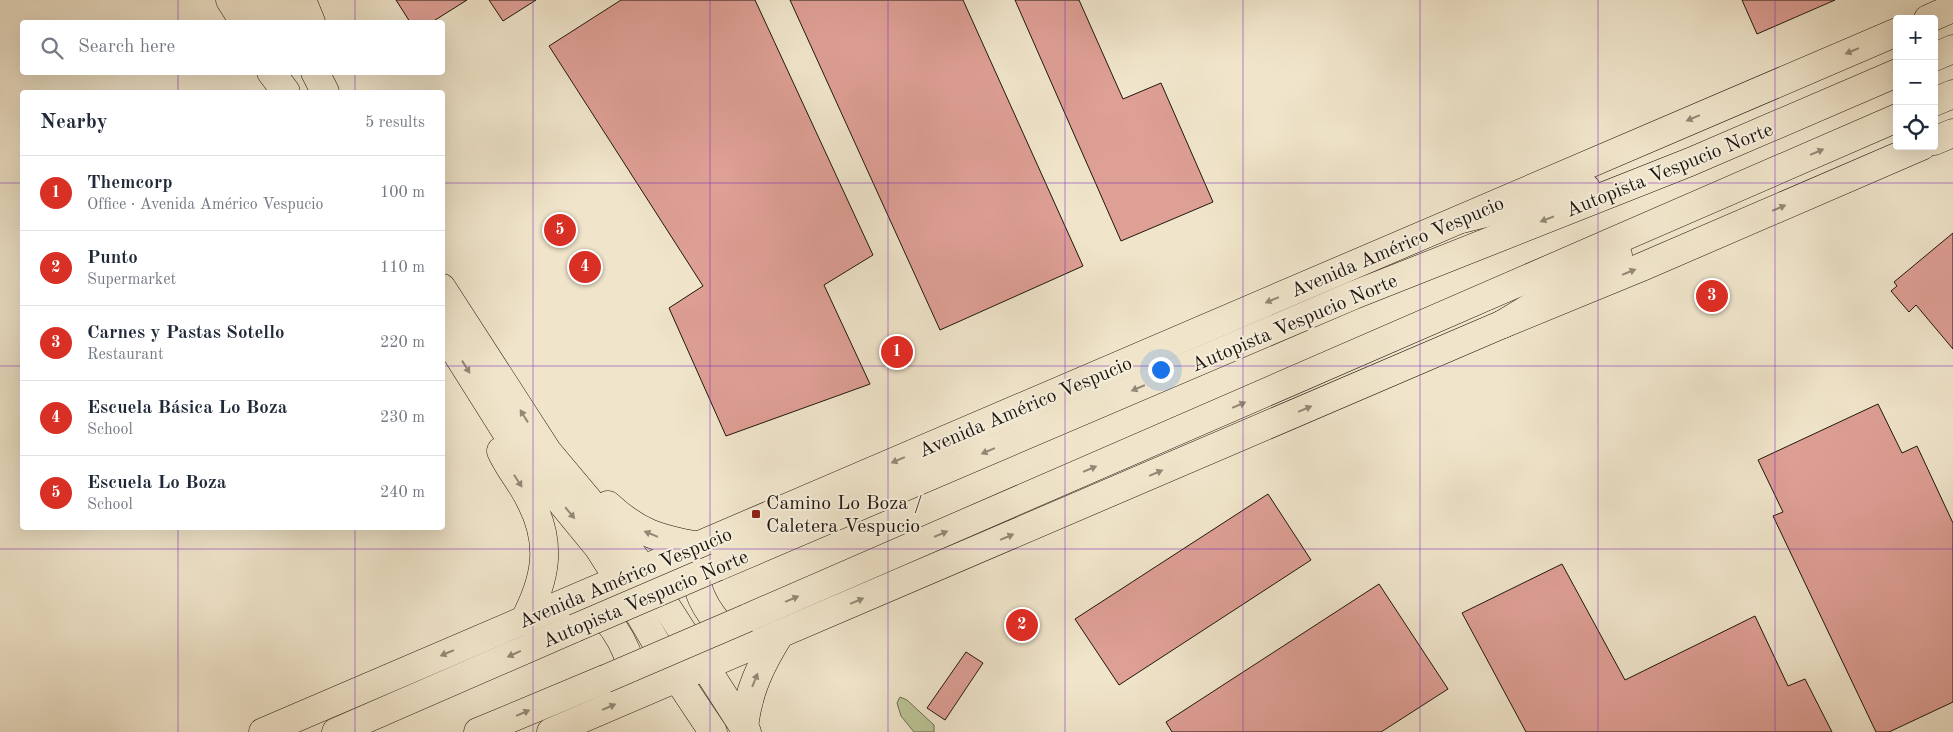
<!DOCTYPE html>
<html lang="en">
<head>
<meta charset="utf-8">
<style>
	:root { --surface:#fff; --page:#f2f2f3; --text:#1f2937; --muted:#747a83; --line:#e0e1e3; --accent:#d93025 }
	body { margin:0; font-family:"Old Standard TT",serif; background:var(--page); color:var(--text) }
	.controls { position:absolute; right:15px; top:15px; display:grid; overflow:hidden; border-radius:5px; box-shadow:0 5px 20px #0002 }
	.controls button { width:45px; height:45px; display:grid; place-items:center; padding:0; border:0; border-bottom:1px solid var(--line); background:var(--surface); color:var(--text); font:25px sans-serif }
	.you { position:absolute; left:1160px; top:369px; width:18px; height:18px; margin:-12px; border:4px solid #fff; border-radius:50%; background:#1a73e8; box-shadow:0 0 0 8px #1a73e833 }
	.badge { display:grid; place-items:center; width:32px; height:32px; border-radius:50%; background:var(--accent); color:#fff; font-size:16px; font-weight:700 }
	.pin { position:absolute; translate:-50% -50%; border:2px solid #fff; box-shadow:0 1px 5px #0006 }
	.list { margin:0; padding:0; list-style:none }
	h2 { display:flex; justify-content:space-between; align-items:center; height:65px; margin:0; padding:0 20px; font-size:21px }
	h2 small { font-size:16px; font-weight:400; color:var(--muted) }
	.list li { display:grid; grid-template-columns:32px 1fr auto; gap:15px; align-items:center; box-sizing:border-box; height:75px; padding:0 20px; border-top:1px solid var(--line) }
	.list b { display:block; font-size:19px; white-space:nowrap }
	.list p { margin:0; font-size:16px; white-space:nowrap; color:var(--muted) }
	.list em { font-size:16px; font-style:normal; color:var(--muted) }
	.icon { flex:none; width:28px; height:28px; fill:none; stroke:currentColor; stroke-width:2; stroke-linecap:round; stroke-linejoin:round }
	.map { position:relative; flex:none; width:1953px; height:732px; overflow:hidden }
	.search { position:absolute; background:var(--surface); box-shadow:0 5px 20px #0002; left:20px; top:20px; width:425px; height:55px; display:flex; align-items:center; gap:12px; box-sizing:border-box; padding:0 18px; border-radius:5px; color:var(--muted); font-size:19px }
	.panel { position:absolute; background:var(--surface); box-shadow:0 5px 20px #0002; left:20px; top:90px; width:425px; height:440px; border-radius:5px }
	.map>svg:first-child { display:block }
</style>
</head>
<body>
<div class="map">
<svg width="1953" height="732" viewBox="0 0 1953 732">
	<rect width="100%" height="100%" fill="#f0e5cb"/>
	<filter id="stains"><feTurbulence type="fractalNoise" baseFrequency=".004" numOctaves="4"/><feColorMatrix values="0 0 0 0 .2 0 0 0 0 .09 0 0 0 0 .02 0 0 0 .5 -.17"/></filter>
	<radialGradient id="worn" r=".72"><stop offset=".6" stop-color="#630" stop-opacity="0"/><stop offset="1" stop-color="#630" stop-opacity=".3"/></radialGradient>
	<path fill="#bbc496" stroke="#6d6d52" d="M 900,697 L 907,700 L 934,725 L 934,732 L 914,732 L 901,716 L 897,703 Z"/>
	<g fill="#de9f95" stroke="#1f160e">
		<path d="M 396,0 L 467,0 L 432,22 L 410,22 Z"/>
		<path d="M 489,0 L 536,0 L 503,21 Z"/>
		<path d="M 621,0 L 755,0 L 873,255 L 824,285 L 870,384 L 726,436 L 669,308 L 703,286 L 549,46 Z"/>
		<path d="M 790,0 L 963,0 L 1083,266 L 940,330 Z"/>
		<path d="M 1015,0 L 1079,0 L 1123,99 L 1161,83 L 1213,202 L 1121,241 Z"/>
		<path d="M 1742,0 L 1835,0 L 1757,34 Z"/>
		<path d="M 1953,233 L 1953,349 L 1916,305 L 1909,312 L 1891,291 L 1897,286 L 1894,282 Z"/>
		<path d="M 1878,404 L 1902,453 L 1917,446 L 1953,523 L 1953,702 L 1889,732 L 1876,732 L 1773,516 L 1783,512 L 1758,460 Z"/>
		<path d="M 1268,494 L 1311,560 L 1119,685 L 1075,619 Z"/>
		<path d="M 1562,564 L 1625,680 L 1755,616 L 1788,686 L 1805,679 L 1832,732 L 1526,732 L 1462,613 Z"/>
		<path d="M 1379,584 L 1448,689 L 1381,732 L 1172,732 L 1166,722 Z"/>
		<path d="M 966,652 L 983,663 L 945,720 L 927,708 Z"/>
	</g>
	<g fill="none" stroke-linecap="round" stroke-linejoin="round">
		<g stroke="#1f160e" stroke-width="29">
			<g id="major">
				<path d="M 1928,19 L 1953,8"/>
				<path d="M 1934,141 L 1953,133"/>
				<path d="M 698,552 C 697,561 695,571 696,580 C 701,605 720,630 741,643"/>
				<path d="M 645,573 L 747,732"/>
				<path d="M 621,583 L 677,678 L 713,732"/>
				<path d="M 587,601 C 615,622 633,654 635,690"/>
				<path d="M 744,727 C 748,691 761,664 780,634"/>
				<path d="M 263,732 L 1897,32"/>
				<path d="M 551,732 L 1503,324 L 1644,266 L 1922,146"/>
			</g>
		</g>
		<g stroke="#1f160e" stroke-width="29">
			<g id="highway">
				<path d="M 230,0 L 244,22"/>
				<path d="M 253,0 L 265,22"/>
				<path d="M 277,0 L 289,22"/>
				<path d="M 302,0 L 311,22"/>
				<path d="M 1934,57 L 1953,49"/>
				<path d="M 271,72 L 286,92"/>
				<path d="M 315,72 L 325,92"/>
				<path d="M 1934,102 L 1953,94"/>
				<path d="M 1462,219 L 1586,188"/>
				<path d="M 442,288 L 548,452 L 621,539 L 643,569"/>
				<path d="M 1503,324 L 1618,255"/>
				<path d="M 442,330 L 515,446 L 598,547 L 619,580"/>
				<path d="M 501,451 C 509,469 522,483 530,500 C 553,544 546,579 524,621"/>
				<path d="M 608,505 C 638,533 659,539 699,546"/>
				<path d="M 717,567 L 1354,295 L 1690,162 L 1897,73"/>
				<path d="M 747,618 L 1897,118"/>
				<path d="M 336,732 L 575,628"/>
				<path d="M 478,732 L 605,679"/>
			</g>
		</g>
		<use href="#major" stroke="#f0e5cb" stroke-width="28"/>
		<use href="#highway" stroke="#f0e5cb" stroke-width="28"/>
		<g stroke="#1f160e" stroke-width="29" stroke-linecap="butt">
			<g id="highway-bridge">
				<path d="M 575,628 L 717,567"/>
				<path d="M 605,679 L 747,618"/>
			</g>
		</g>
		<use href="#highway-bridge" stroke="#f0e5cb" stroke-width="28"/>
	</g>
	<defs><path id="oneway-solid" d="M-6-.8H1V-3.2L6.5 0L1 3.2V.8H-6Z" transform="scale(1.25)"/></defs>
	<g fill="#928876">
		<use href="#oneway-solid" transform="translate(1852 51) rotate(157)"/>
		<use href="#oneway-solid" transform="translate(1693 118) rotate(157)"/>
		<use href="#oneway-solid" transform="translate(1817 152) rotate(-23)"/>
		<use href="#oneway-solid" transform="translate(1779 208) rotate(-23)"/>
		<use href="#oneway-solid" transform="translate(1547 219) rotate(159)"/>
		<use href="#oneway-solid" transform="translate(1629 272) rotate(-22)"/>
		<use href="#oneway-solid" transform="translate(1272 300) rotate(157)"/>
		<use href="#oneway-solid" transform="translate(466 367) rotate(58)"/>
		<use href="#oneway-solid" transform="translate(1138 388) rotate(157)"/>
		<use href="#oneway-solid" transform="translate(1239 405) rotate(-23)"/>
		<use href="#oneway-solid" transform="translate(1305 409) rotate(-23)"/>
		<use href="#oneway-solid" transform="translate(524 416) rotate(-122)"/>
		<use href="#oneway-solid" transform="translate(988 451) rotate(157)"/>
		<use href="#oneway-solid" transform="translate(898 460) rotate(157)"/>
		<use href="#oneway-solid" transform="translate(1090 469) rotate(-23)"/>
		<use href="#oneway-solid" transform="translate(1156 473) rotate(-23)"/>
		<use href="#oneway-solid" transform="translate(518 481) rotate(57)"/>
		<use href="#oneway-solid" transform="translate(570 513) rotate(50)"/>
		<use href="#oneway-solid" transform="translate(651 534) rotate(-158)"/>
		<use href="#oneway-solid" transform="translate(941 534) rotate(-23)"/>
		<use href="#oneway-solid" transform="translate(1007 537) rotate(-23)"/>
		<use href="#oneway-solid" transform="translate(792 599) rotate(-23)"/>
		<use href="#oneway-solid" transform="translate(857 601) rotate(-23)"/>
		<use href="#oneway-solid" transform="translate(447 653) rotate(157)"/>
		<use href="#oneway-solid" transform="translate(514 654) rotate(156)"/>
		<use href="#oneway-solid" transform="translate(755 680) rotate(-68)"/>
		<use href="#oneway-solid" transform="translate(609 707) rotate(-23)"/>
		<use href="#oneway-solid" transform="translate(523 713) rotate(-23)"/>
	</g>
	<path fill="none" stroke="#7b2cbf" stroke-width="1" stroke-opacity="0.55" d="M 178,0 L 178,22M 355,0 L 355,22M 533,0 L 533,732M 710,0 L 710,732M 888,0 L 888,732M 1065,0 L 1065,732M 1243,0 L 1243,732M 1420,0 L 1420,732M 1598,0 L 1598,732M 1775,0 L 1775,732M 178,72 L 178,92M 355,72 L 355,92M 0,183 L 22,183M 442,183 L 1953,183M 0,366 L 22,366M 442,366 L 1953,366M 178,528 L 178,732M 355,528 L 355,732M 0,549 L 1953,549"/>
	<rect fill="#8f2418" stroke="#f5eedd" stroke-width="2" x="751" y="509" width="10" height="10" rx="2.5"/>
	<g text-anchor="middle" stroke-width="4" stroke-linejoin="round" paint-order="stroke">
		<g font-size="20" fill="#1f160e" stroke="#f5eedd">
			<text transform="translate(1669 169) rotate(-22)" y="7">Autopista Vespucio Norte</text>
			<text transform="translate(1397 246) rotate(-23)" y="7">Avenida Américo Vespucio</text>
			<text transform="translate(1294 322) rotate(-23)" y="7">Autopista Vespucio Norte</text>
			<text transform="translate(1025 406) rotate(-23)" y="7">Avenida Américo Vespucio</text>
			<text transform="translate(625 577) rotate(-23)" y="7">Avenida Américo Vespucio</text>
			<text transform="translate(645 598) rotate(-23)" y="7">Autopista Vespucio Norte</text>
		</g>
		<g font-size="20" fill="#1f160e" stroke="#f5eedd" text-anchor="start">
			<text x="766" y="509">Camino Lo Boza /<tspan x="766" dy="23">Caletera Vespucio</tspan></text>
		</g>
	</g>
	<rect width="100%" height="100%" filter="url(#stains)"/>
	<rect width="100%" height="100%" fill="url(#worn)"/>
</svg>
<div class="controls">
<button>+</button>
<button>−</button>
<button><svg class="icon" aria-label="locate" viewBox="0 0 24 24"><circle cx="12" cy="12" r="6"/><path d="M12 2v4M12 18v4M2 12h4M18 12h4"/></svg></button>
</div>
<div class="you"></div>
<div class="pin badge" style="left:897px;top:352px">1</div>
<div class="pin badge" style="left:1022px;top:625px">2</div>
<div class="pin badge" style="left:1712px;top:296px">3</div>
<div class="pin badge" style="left:585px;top:267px">4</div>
<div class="pin badge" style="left:560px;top:230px">5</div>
<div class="search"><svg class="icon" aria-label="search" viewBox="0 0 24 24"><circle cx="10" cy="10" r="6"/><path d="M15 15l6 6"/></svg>Search here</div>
<section class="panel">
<h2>Nearby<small>5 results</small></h2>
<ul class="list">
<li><span class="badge">1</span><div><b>Themcorp</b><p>Office · Avenida Américo Vespucio</p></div><em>100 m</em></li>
<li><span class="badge">2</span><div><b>Punto</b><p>Supermarket</p></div><em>110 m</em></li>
<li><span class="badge">3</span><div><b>Carnes y Pastas Sotello</b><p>Restaurant</p></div><em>220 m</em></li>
<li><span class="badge">4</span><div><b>Escuela Básica Lo Boza</b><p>School</p></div><em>230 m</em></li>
<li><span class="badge">5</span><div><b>Escuela Lo Boza</b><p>School</p></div><em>240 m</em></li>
</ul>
</section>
</div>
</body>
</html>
